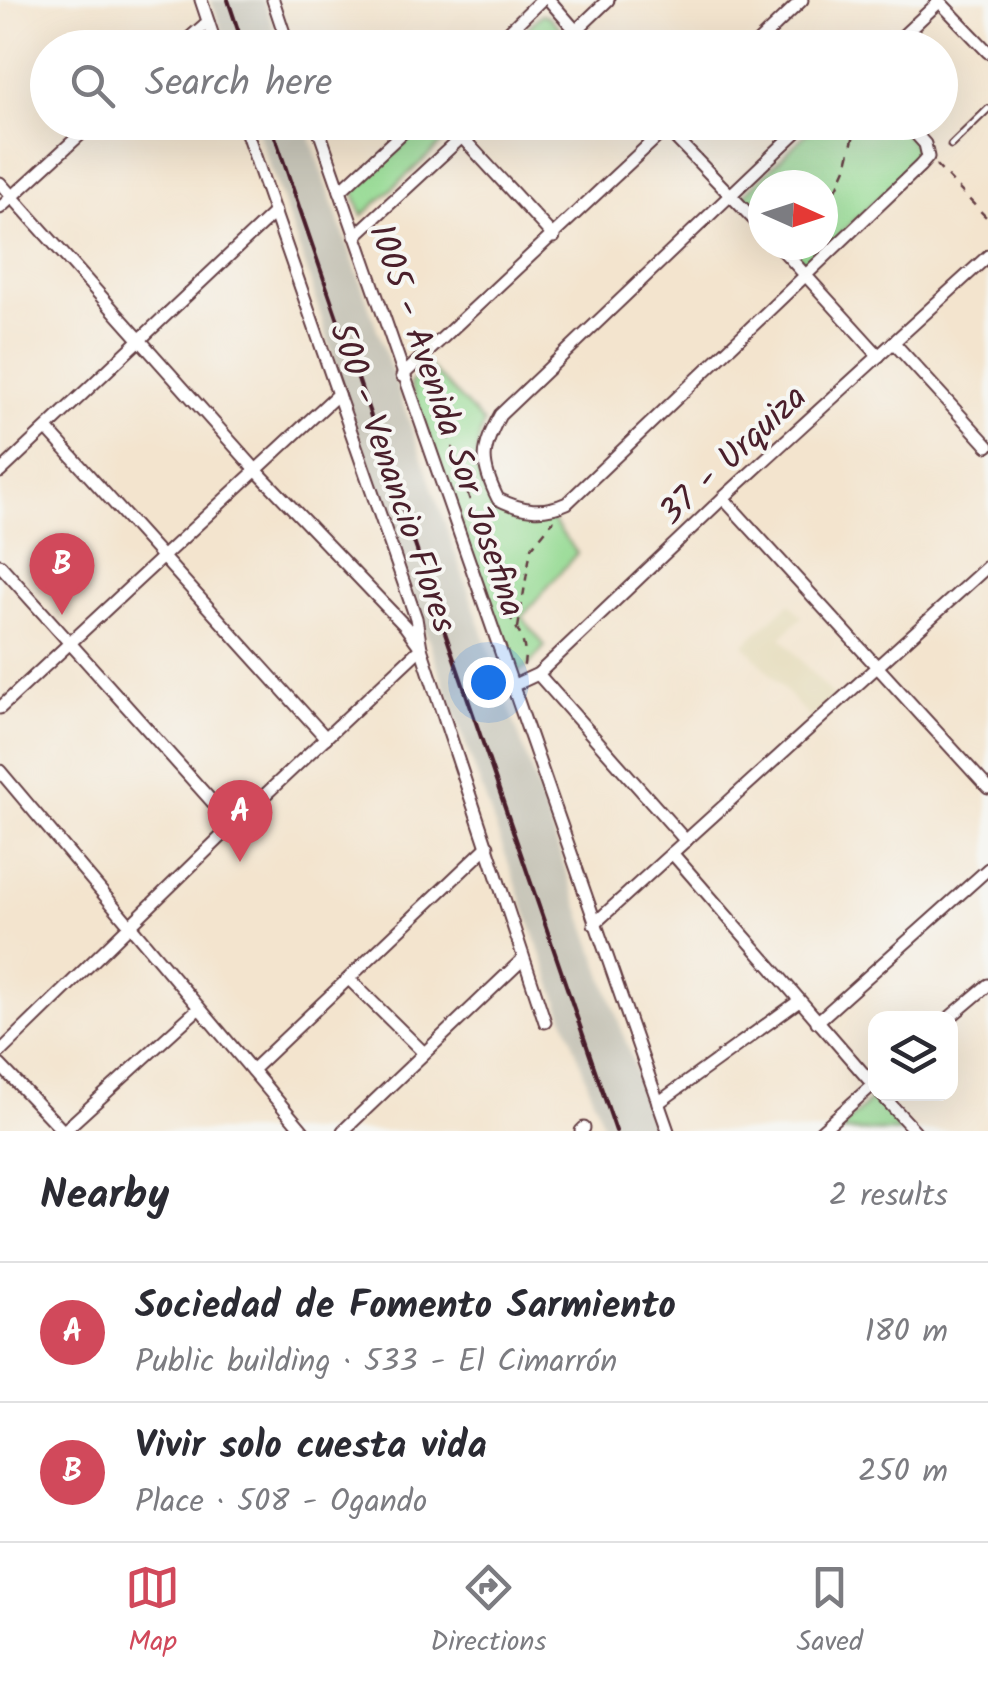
<!DOCTYPE html>
<html lang="en">
<head>
<meta charset="utf-8">
<style>
	:root { --surface:#fff; --page:#f7f7f7; --text:#2b2b33; --muted:#7c7c81; --line:#e1e1e2; --accent:#d1495b }
	body { margin:0; font-family:Kalam,sans-serif; background:var(--page); color:var(--text) }
	.controls { position:absolute; right:30px; bottom:30px; display:grid; overflow:hidden; border-radius:20px; box-shadow:0 10px 40px #0002 }
	.controls button { width:90px; height:90px; display:grid; place-items:center; padding:0; border:0; border-bottom:2px solid var(--line); background:var(--surface); color:var(--text); font:50px sans-serif }
	.compass { position:absolute; left:748px; top:170px; width:90px; height:90px; border-radius:50%; background:var(--surface); box-shadow:0 10px 40px #0002; rotate:93deg }
	.you { position:absolute; left:488px; top:682px; width:35px; height:35px; margin:-25px; border:8px solid #fff; border-radius:50%; background:#1a73e8; box-shadow:0 0 0 15px #1a73e833 }
	.badge { display:grid; place-items:center; width:65px; height:65px; border-radius:50%; background:var(--accent); color:#fff; font-size:32px; font-weight:700 }
	.pin { position:absolute; translate:-50% -82px; filter:drop-shadow(0 2px 5px #0008) }
	.pin::after { content:''; position:absolute; top:52px; width:35px; height:30px; background:inherit; clip-path:polygon(0 0,100% 0,50% 100%) }
	.list { margin:0; padding:0; list-style:none }
	h2 { display:flex; justify-content:space-between; align-items:center; height:130px; margin:0; padding:0 40px; font-size:42px }
	h2 small { font-size:32px; font-weight:400; color:var(--muted) }
	.list li { display:grid; grid-template-columns:65px 1fr auto; gap:30px; align-items:center; box-sizing:border-box; height:140px; padding:0 40px; border-top:2px solid var(--line) }
	.list b { display:block; font-size:38px; white-space:nowrap }
	.list p { margin:0; font-size:32px; white-space:nowrap; color:var(--muted) }
	.list em { font-size:32px; font-style:normal; color:var(--muted) }
	.icon { flex:none; width:55px; height:55px; fill:none; stroke:currentColor; stroke-width:2; stroke-linecap:round; stroke-linejoin:round }
	.map { position:relative; flex:none; width:988px; height:1131px; overflow:hidden }
	.search { position:absolute; background:var(--surface); box-shadow:0 10px 40px #0002; left:30px; right:30px; top:30px; height:110px; display:flex; align-items:center; gap:25px; box-sizing:border-box; padding:0 35px; border-radius:55px; color:var(--muted); font-size:38px }
	.sheet { height:410px; background:var(--surface) }
	nav { display:flex; justify-content:space-around; align-items:center; box-sizing:border-box; height:140px; border-top:2px solid var(--line); background:var(--surface); font-size:28px; color:var(--muted) }
	nav a { display:grid; justify-items:center; gap:5px }
	nav .on { color:var(--accent) }
	.map>svg:first-child { display:block }
</style>
</head>
<body>
<div class="map">
<svg width="988" height="1131" viewBox="0 0 988 1131">
	<rect width="100%" height="100%" fill="#f6f6f2"/>
	<filter id="ink" filterUnits="userSpaceOnUse"><feTurbulence type="fractalNoise" baseFrequency=".01" numOctaves="2"/><feDisplacementMap in="SourceGraphic" scale="20" xChannelSelector="R" yChannelSelector="G"/><feConvolveMatrix kernelMatrix="1 2 1 2 8 2 1 2 1" color-interpolation-filters="sRGB"/></filter>
	<filter id="wash" filterUnits="userSpaceOnUse"><feTurbulence type="fractalNoise" baseFrequency=".0048" numOctaves="4" result="noise"/><feDisplacementMap in="SourceGraphic" scale="40" xChannelSelector="R" yChannelSelector="G"/><feGaussianBlur stdDeviation="2.25" result="paint"/><feColorMatrix in="noise" values="0 0 0 0 0 0 0 0 0 0 0 0 0 0 0 0 0 1.4 0 .05"/><feComposite in="paint" operator="in"/></filter>
	<g filter="url(#wash)">
		<rect width="100%" height="100%" fill="#f3e4ce"/>
		<path fill="#e5dbba" d="M 790,603 L 802,617 L 781,637 L 835,699 L 811,720 L 744,644 Z"/>
		<g fill="#c7c5b8">
			<path d="M 211,0 L 263,0 L 280,47 L 228,47 Z"/>
			<path d="M 255,123 L 305,123 L 657,1131 L 605,1131 L 435,659 L 353,423 L 308,273 Z"/>
		</g>
		<g fill="#95da93" stroke="#707c5f" stroke-width="2.5">
			<path d="M 542,14 L 549,16 L 563,32 L 562,37 L 552,47 L 507,48 Z"/>
			<path d="M 426,123 L 442,123 L 450,136 L 362,216 L 354,192 Z"/>
			<path d="M 817,123 L 894,123 C 905,134 921,145 917,162 L 811,262 L 806,263 L 785,245 L 823,245 L 823,185 L 763,185 L 763,222 L 744,201 L 744,195 Z"/>
			<path d="M 428,365 L 484,423 C 464,474 488,524 548,515 L 577,553 L 522,617 L 545,646 L 526,668 L 512,674 L 410,383 Z"/>
			<path d="M 875,1096 L 906,1131 L 839,1131 Z"/>
		</g>
	</g>
	<g filter="url(#ink)">
		<g fill="none" stroke-linecap="round" stroke-linejoin="round">
			<g stroke="#633d43" stroke-width="9">
				<path id="lane" d="M 951,145 L 988,109"/>
			</g>
			<g stroke="#633d43" stroke-width="15">
				<g id="street">
					<path d="M 201,0 L 217,48"/>
					<path d="M 273,0 L 289,48"/>
					<path d="M 549,0 L 591,48"/>
					<path d="M 938,0 L 988,52"/>
					<path d="M 178,48 L 208,22"/>
					<path d="M 492,48 L 541,0"/>
					<path d="M 558,48 L 608,0"/>
					<path d="M 752,48 L 802,0"/>
					<path d="M 890,48 L 939,2"/>
					<path d="M 243,122 L 416,618 L 421,648 L 545,1022"/>
					<path d="M 316,122 L 668,1131"/>
					<path d="M 448,122 L 554,237"/>
					<path d="M 807,122 L 500,415 C 481,450 480,463 498,499 C 522,511 543,514 567,503 L 920,166 L 928,157 L 925,144 L 905,122"/>
					<path d="M 664,126 L 763,229"/>
					<path d="M 0,183 L 255,469 L 405,626 L 421,648 L 233,825 L 0,1052"/>
					<path d="M 340,191 L 414,122"/>
					<path d="M 0,208 L 94,122"/>
					<path d="M 355,236 L 478,122"/>
					<path d="M 778,245 L 879,356"/>
					<path d="M 894,343 L 988,446"/>
					<path d="M 402,376 L 673,122"/>
					<path d="M 47,429 L 326,738"/>
					<path d="M 0,472 L 275,212"/>
					<path d="M 723,498 L 988,788"/>
					<path d="M 0,565 L 233,825"/>
					<path d="M 538,674 L 686,841"/>
					<path d="M 510,687 L 538,674 L 723,498 L 988,256"/>
					<path d="M 0,708 L 338,394"/>
					<path d="M 0,771 L 303,1131"/>
					<path d="M 672,853 L 876,1088"/>
					<path d="M 594,924 L 988,566"/>
					<path d="M 349,979 L 423,1052"/>
					<path d="M 949,1018 L 988,985"/>
					<path d="M 817,1022 L 988,869"/>
					<path d="M 0,1065 L 63,1131"/>
					<path d="M 252,1070 L 488,846"/>
					<path d="M 881,1094 L 915,1131"/>
					<path d="M 658,1103 L 799,1001"/>
					<path d="M 64,1131 L 199,1008"/>
					<path d="M 343,1131 L 523,959"/>
					<path d="M 581,1131 L 584,1128"/>
					<path d="M 821,1131 L 876,1082"/>
				</g>
			</g>
			<g stroke="#633d43" stroke-width="2.5" stroke-dasharray="8 8" stroke-linecap="butt">
				<path d="M 936,165 L 988,219"/>
				<path d="M 823,219 L 846,168 L 857,122"/>
				<path d="M 806,257 L 811,245"/>
				<path d="M 427,371 L 507,612 C 519,632 529,645 523,669"/>
				<path d="M 518,628 L 531,548 L 554,520"/>
			</g>
			<use href="#lane" stroke="#fff" stroke-width="5"/>
			<use href="#street" stroke="#fff" stroke-width="11"/>
			<g stroke="#4a1f2b" stroke-width="4">
				<path d="M 228,0 L 244,48"/>
				<path d="M 270,122 L 616,1131"/>
			</g>
		</g>
	</g>
	<g text-anchor="middle" stroke-width="8" stroke-linejoin="round" paint-order="stroke">
		<g font-size="35" fill="#4a1f2b" stroke="#f6f6f2">
			<text transform="translate(448 420) rotate(71)" y="12">1005 - Avenida Sor Josefina</text>
			<text transform="translate(732 454) rotate(-43)" y="12">37 - Urquiza</text>
			<text transform="translate(394 477) rotate(71)" y="12">500 - Venancio Flores</text>
		</g>
	</g>
</svg>
<div class="controls">
<button><svg class="icon" aria-label="layers" viewBox="0 0 24 24"><path d="M12 4l9 5-9 5-9-5zM3 14l9 5 9-5"/></svg></button>
</div>
<svg class="compass" viewBox="-18 -18 36 36"><path d="M0-13l5 13h-10z" fill="#e53935"/><path d="M0 13l5-13h-10z" fill="#7c7c81"/></svg>
<div class="you"></div>
<div class="pin badge" style="left:240px;top:862px">A</div>
<div class="pin badge" style="left:62px;top:615px">B</div>
<div class="search"><svg class="icon" aria-label="search" viewBox="0 0 24 24"><circle cx="10" cy="10" r="6"/><path d="M15 15l6 6"/></svg>Search here</div>
</div>
<section class="sheet">
<h2>Nearby<small>2 results</small></h2>
<ul class="list">
<li><span class="badge">A</span><div><b>Sociedad de Fomento Sarmiento</b><p>Public building · 533 - El Cimarrón</p></div><em>180 m</em></li>
<li><span class="badge">B</span><div><b>Vivir solo cuesta vida</b><p>Place · 508 - Ogando</p></div><em>250 m</em></li>
</ul>
</section>
<nav>
<a class="on"><svg class="icon" aria-label="map" viewBox="0 0 24 24"><path d="M3 6l6-2 6 2 6-2v14l-6 2-6-2-6 2zM9 4v14M15 6v14"/></svg>Map</a>
<a><svg class="icon" aria-label="directions" viewBox="0 0 24 24"><path d="M12 3l9 9-9 9-9-9zM9 14v-3h6M13 9l2 2-2 2"/></svg>Directions</a>
<a><svg class="icon" aria-label="saved" viewBox="0 0 24 24"><path d="M7 4h10v16l-5-4-5 4z"/></svg>Saved</a>
</nav>
</body>
</html>
